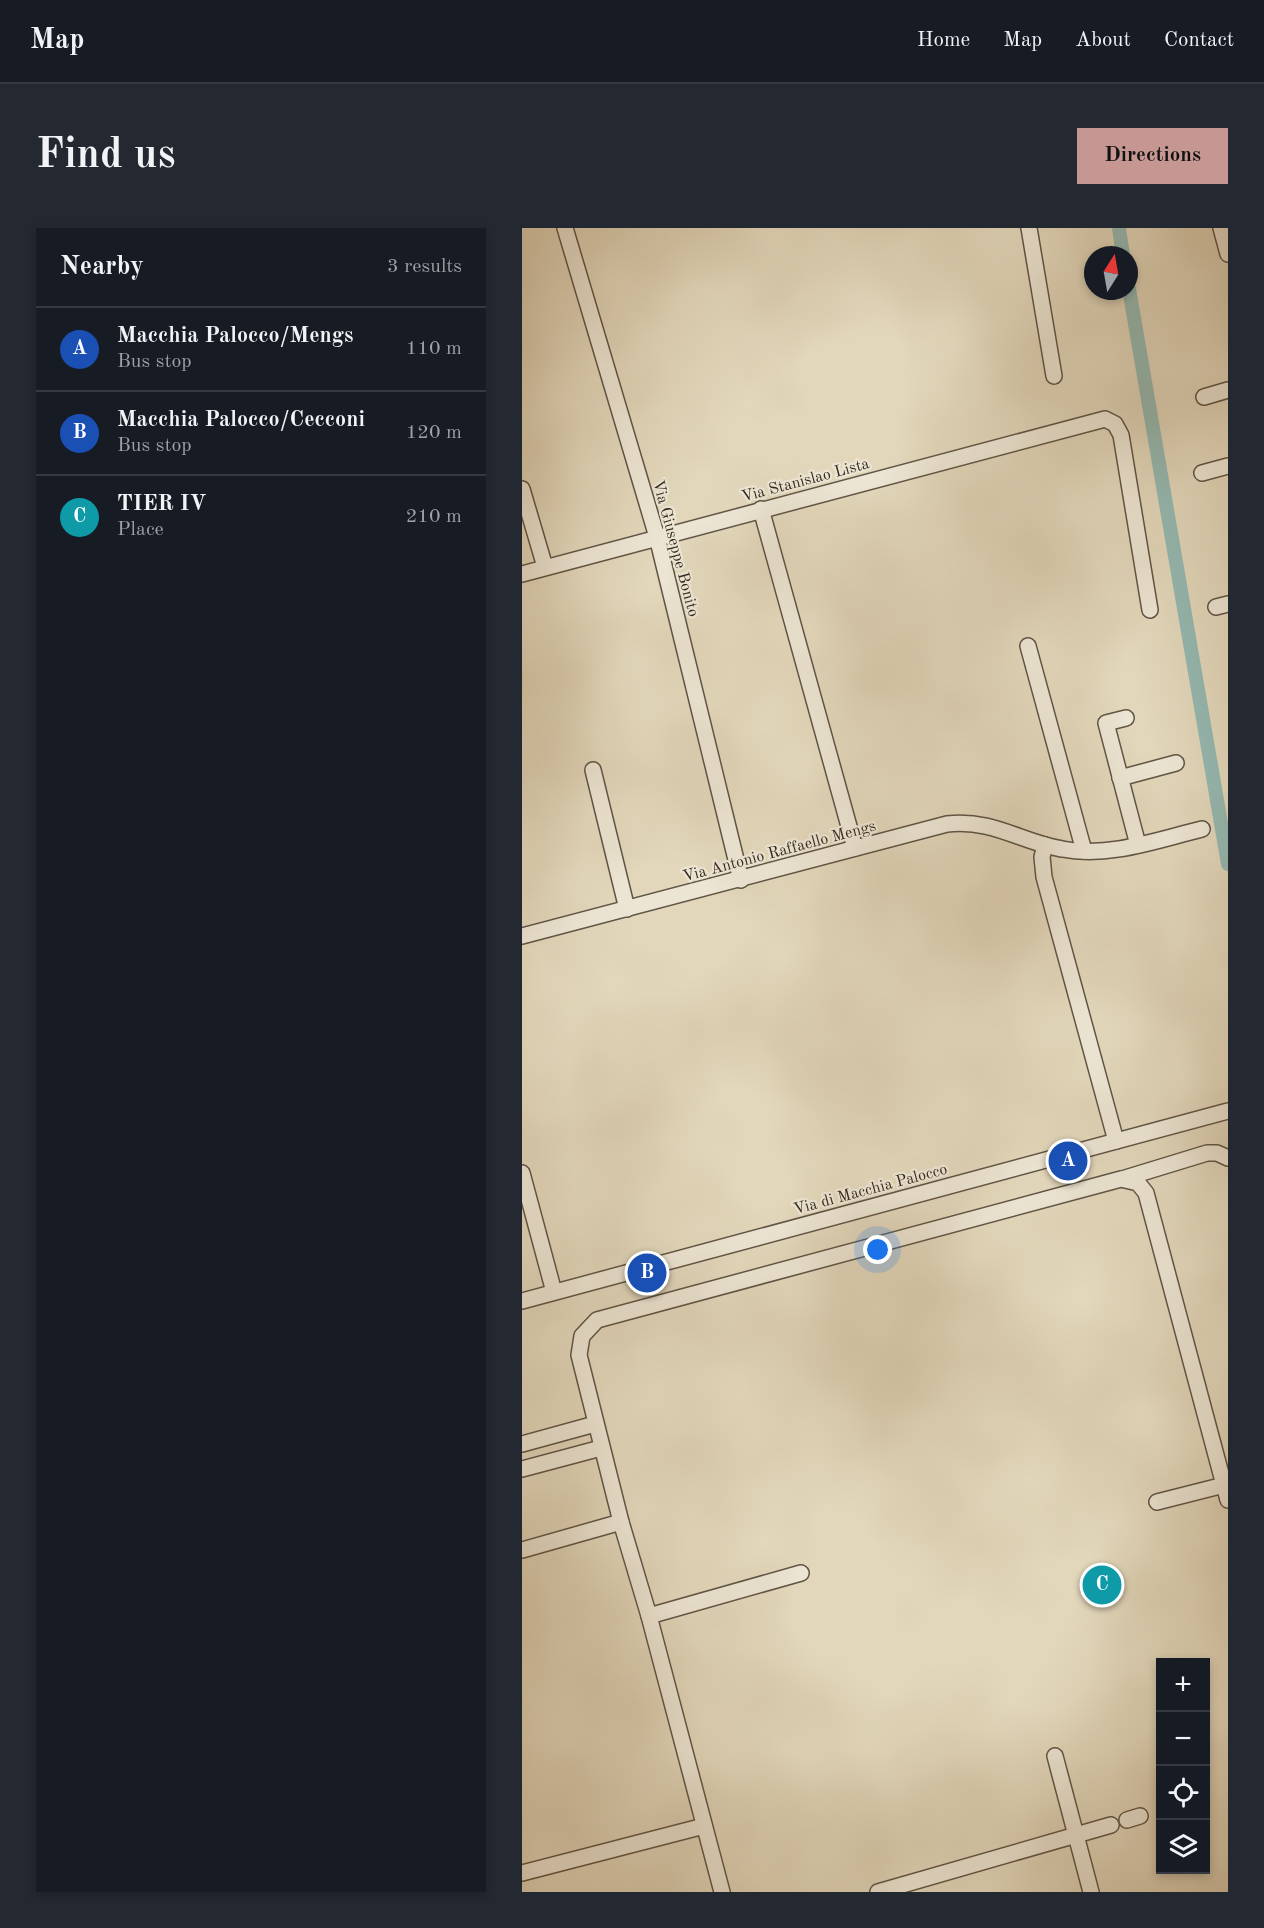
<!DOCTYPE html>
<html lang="en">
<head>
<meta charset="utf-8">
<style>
	:root { --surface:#171b24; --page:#242831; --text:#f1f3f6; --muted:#9ea1a6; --line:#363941; --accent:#c59692 }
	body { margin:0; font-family:"Old Standard TT",serif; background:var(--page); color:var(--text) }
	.controls { position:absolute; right:18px; bottom:18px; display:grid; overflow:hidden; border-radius:0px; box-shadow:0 3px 9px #0003 }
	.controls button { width:54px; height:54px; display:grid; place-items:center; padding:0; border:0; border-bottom:2px solid var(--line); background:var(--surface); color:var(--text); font:30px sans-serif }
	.compass { position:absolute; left:562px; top:18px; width:54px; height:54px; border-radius:50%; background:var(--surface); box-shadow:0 3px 9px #0003; rotate:11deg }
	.you { position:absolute; left:356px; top:1022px; width:21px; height:21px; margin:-15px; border:4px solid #fff; border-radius:50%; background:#1a73e8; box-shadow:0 0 0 9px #1a73e833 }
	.badge { display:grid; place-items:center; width:39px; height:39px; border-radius:50%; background:var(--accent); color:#fff; font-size:20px; font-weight:700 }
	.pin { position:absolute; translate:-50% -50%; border:3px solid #fff; box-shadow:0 2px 6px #0006 }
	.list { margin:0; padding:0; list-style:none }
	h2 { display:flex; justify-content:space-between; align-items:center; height:78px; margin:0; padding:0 24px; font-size:26px }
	h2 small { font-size:20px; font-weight:400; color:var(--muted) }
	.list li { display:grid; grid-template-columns:39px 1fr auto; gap:18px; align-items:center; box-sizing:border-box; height:84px; padding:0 24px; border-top:2px solid var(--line) }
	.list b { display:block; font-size:22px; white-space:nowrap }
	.list p { margin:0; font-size:20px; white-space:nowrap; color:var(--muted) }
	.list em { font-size:20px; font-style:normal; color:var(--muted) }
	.icon { flex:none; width:33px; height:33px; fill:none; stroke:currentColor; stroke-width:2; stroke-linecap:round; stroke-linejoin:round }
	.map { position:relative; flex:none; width:706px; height:1664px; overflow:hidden; border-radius:0px }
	header { display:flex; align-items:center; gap:36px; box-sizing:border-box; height:84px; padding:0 30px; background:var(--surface); border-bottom:2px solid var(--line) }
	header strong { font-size:28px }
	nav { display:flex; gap:33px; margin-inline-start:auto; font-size:21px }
	.intro { display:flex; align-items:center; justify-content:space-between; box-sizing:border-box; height:144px; padding:0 36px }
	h1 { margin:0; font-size:42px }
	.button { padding:15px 27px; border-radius:0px; background:var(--accent); color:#111; font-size:21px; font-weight:700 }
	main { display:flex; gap:36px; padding:0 36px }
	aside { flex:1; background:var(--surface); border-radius:0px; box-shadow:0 3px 9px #0003 }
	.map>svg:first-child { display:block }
</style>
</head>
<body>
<header>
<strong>Map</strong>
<nav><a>Home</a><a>Map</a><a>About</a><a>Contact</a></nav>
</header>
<div class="intro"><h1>Find us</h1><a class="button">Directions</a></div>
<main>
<aside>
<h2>Nearby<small>3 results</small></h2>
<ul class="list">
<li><span class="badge" style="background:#1a4fb4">A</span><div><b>Macchia Palocco/Mengs</b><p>Bus stop</p></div><em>110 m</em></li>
<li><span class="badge" style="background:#1a4fb4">B</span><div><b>Macchia Palocco/Cecconi</b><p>Bus stop</p></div><em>120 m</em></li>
<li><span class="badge" style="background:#0f9aa8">C</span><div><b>TIER IV</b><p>Place</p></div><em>210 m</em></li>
</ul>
</aside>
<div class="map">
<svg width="706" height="1664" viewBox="0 0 706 1664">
	<rect width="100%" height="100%" fill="#e2d7bb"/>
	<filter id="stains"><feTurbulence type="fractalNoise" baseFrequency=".00333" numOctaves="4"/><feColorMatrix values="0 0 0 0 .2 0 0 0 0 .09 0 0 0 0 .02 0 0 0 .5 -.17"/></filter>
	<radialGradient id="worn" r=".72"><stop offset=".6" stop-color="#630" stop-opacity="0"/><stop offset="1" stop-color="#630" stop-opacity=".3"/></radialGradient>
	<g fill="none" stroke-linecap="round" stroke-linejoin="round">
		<g stroke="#95b9b2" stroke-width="14">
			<path d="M 597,0 L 601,27"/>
			<path d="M 607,61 L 706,636"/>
		</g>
		<g stroke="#605445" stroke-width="18">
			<g id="minor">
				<path d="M 43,0 L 135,309 L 219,652"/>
				<path d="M 507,0 L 532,148"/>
				<path d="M 699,0 L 706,26"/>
				<path d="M 682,169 L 706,162"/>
				<path d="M 680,245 L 706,238"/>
				<path d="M 0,261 L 23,339"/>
				<path d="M 239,281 L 333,620"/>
				<path d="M 0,346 L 583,191 L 593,196 L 599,207 L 628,382"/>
				<path d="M 694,379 L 706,376"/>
				<path d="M 506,418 L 562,623"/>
				<path d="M 604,490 L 584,495 L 616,617"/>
				<path d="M 71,542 L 105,681"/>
				<path d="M 598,550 L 654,535"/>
				<path d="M 523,617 L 520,629 L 522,649 L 594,913"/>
				<path d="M 0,708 L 425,596 C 472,591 498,614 540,621 C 587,630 635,612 680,601"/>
				<path d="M 0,945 L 32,1064"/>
				<path d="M 600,951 L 685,925 L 695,925 L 706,930"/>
				<path d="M 0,1073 L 706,883"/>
				<path d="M 0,1216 L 73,1196"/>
				<path d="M 0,1241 L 79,1220"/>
				<path d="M 635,1274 L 706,1256"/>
				<path d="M 0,1322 L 99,1294"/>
				<path d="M 127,1388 L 279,1345"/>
				<path d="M 533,1528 L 569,1664"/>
				<path d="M 605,1592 L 618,1588"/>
				<path d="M 0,1645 L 182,1598"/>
				<path d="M 200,1664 L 127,1388 L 99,1294 L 57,1127 L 60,1108 L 75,1092 L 599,951 L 616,955 L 624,965 L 706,1272"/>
				<path d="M 356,1664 L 589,1597"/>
			</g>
		</g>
		<use href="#minor" stroke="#ece5d3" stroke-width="15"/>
	</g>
	<g text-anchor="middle" stroke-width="4.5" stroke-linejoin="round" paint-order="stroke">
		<g font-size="16" fill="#34281e" stroke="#ece5d3">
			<text transform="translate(283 251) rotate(-15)" y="6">Via Stanislao Lista</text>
			<text transform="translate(155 320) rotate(75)" y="6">Via Giuseppe Bonito</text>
			<text transform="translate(257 622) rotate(-15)" y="6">Via Antonio Raffaello Mengs</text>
			<text transform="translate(348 960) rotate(-15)" y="6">Via di Macchia Palocco</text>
		</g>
	</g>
	<rect width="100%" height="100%" filter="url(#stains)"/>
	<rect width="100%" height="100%" fill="url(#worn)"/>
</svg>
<div class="controls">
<button>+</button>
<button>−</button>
<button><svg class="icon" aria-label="locate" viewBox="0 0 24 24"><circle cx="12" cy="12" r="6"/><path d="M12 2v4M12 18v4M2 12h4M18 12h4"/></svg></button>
<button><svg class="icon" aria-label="layers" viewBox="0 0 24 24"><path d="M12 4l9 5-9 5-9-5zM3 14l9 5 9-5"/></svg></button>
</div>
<svg class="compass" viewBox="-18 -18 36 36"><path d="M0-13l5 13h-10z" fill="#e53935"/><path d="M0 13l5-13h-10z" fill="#9ea1a6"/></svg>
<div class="you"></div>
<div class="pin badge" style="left:546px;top:933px;background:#1a4fb4">A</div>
<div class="pin badge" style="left:125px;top:1045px;background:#1a4fb4">B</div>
<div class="pin badge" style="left:580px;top:1357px;background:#0f9aa8">C</div>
</div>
</main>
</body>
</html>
